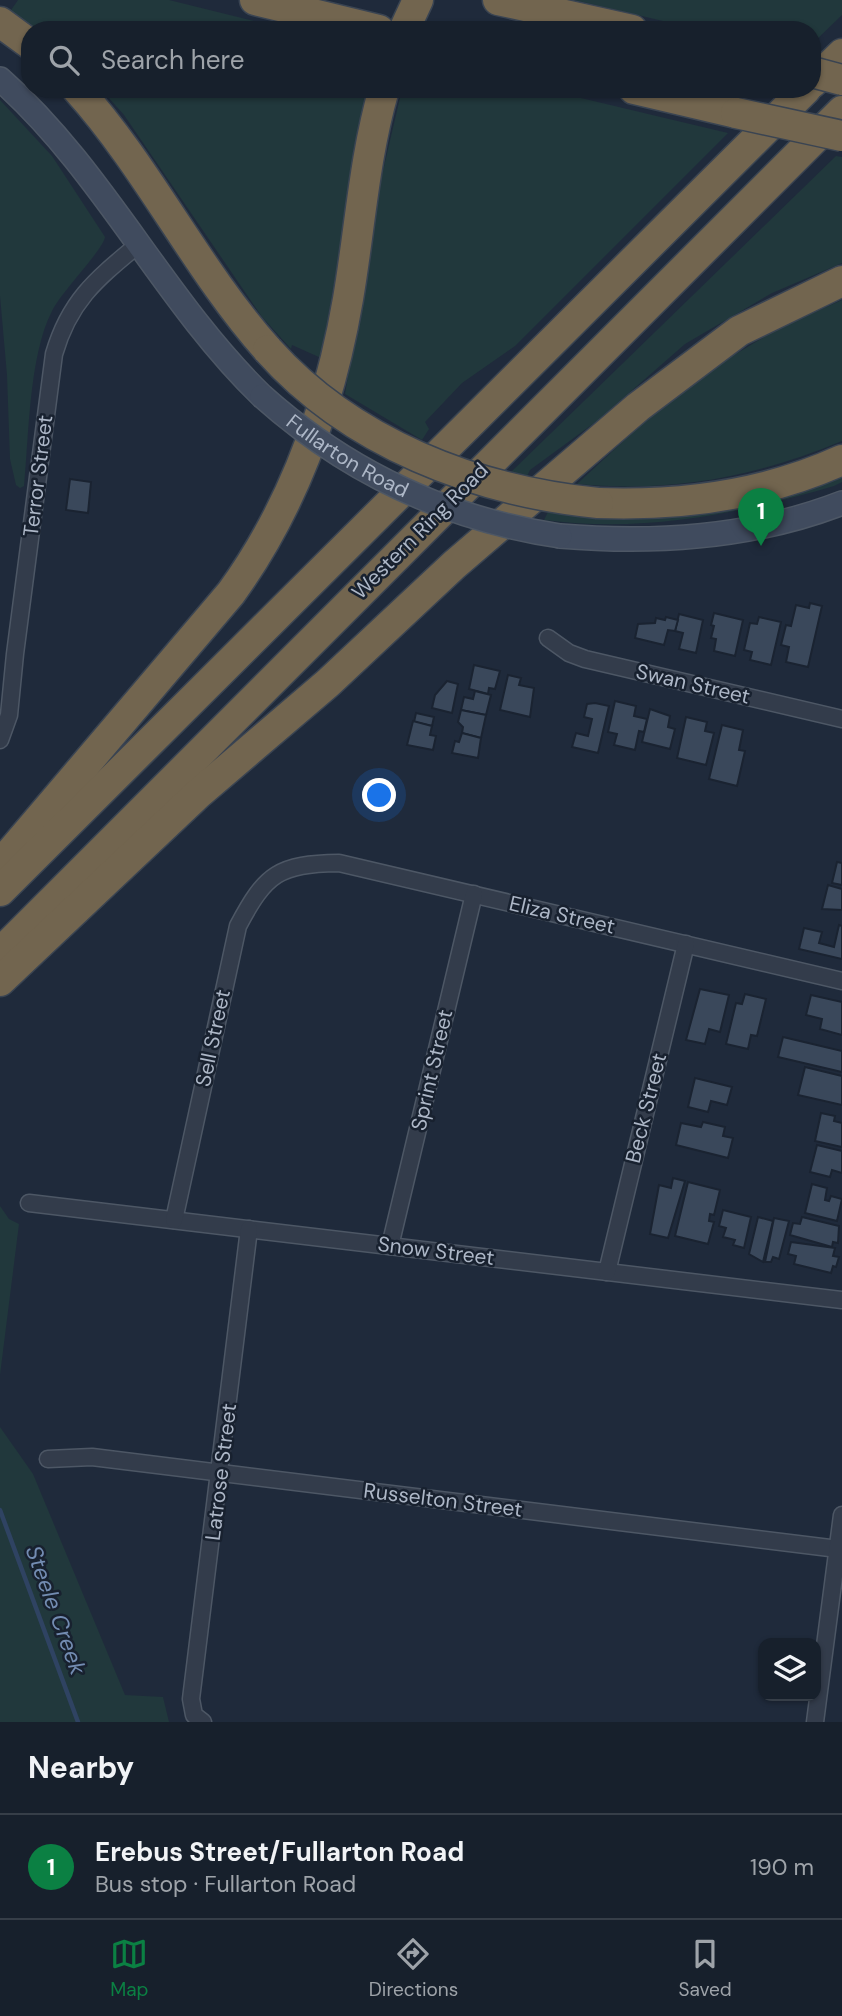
<!DOCTYPE html>
<html lang="en">
<head>
<meta charset="utf-8">
<style>
	:root { --surface:#17202c; --page:#202834; --text:#f1f3f6; --muted:#9ea3a9; --line:#363e48; --accent:#0b8043 }
	body { margin:0; font-family:"DM Sans",sans-serif; background:var(--page); color:var(--text) }
	.controls { position:absolute; right:21px; bottom:21px; display:grid; overflow:hidden; border-radius:14px; box-shadow:0 2px 5px #0004 }
	.controls button { width:63px; height:63px; display:grid; place-items:center; padding:0; border:0; border-bottom:2px solid var(--line); background:var(--surface); color:var(--text); font:35px sans-serif }
	.you { position:absolute; left:380px; top:796px; width:24px; height:24px; margin:-18px; border:5px solid #fff; border-radius:50%; background:#1a73e8; box-shadow:0 0 0 10px #1a73e833 }
	.badge { display:grid; place-items:center; width:46px; height:46px; border-radius:50%; background:var(--accent); color:#fff; font-size:23px; font-weight:700 }
	.pin { position:absolute; translate:-50% -58px; filter:drop-shadow(0 2px 4px #0008) }
	.pin::after { content:''; position:absolute; top:37px; width:24px; height:21px; background:inherit; clip-path:polygon(0 0,100% 0,50% 100%) }
	.list { margin:0; padding:0; list-style:none }
	h2 { display:flex; justify-content:space-between; align-items:center; height:91px; margin:0; padding:0 28px; font-size:30px }
	h2 small { font-size:23px; font-weight:400; color:var(--muted) }
	.list li { display:grid; grid-template-columns:46px 1fr auto; gap:21px; align-items:center; box-sizing:border-box; height:105px; padding:0 28px; border-top:2px solid var(--line) }
	.list b { display:block; font-size:26px; white-space:nowrap }
	.list p { margin:0; font-size:23px; white-space:nowrap; color:var(--muted) }
	.list em { font-size:23px; font-style:normal; color:var(--muted) }
	.icon { flex:none; width:38px; height:38px; fill:none; stroke:currentColor; stroke-width:2; stroke-linecap:round; stroke-linejoin:round }
	.map { position:relative; flex:none; width:842px; height:1722px; overflow:hidden }
	.search { position:absolute; background:var(--surface); box-shadow:0 2px 5px #0004; left:21px; right:21px; top:21px; height:77px; display:flex; align-items:center; gap:18px; box-sizing:border-box; padding:0 24px; border-radius:28px; color:var(--muted); font-size:26px }
	.sheet { height:196px; background:var(--surface) }
	nav { display:flex; justify-content:space-around; align-items:center; box-sizing:border-box; height:98px; border-top:2px solid var(--line); background:var(--surface); font-size:19px; color:var(--muted) }
	nav a { display:grid; justify-items:center; gap:4px }
	nav .on { color:var(--accent) }
	.map>svg:first-child { display:block }
</style>
</head>
<body>
<div class="map">
<svg width="842" height="1722" viewBox="0 0 842 1722">
	<rect width="100%" height="100%" fill="#1f2a3b"/>
	<g fill="#21383c">
		<path d="M 18,0 L 169,0 L 291,30 L 33,30 L 9,13 Z"/>
		<path d="M 574,0 L 842,0 L 842,15 L 812,44 L 812,30 L 701,30 Z"/>
		<path d="M 101,89 L 372,89 L 355,165 L 321,358 L 292,345 L 291,349 L 262,317 L 124,115 Z"/>
		<path d="M 402,89 L 543,89 L 728,133 L 515,346 L 462,383 L 425,422 L 429,429 L 422,440 L 345,394 L 379,188 Z"/>
		<path d="M 0,100 L 52,156 L 105,237 C 103,250 62,291 52,311 C 29,356 29,435 24,486 L 20,488 L 16,485 L 10,459 L 7,375 L 0,296 Z"/>
		<path d="M 836,156 L 842,157 L 842,263 L 772,293 L 685,344 L 597,421 L 530,470 L 527,476 L 511,472 Z"/>
		<path d="M 842,300 L 842,441 C 756,477 670,493 577,484 L 671,397 L 709,370 L 779,328 Z"/>
		<path d="M 842,471 L 842,482 L 834,486 C 739,514 644,533 544,520 L 549,510 Z"/>
		<path d="M 0,1206 L 9,1219 L 19,1224 L 0,1375 Z"/>
		<path d="M 0,1427 L 33,1474 L 125,1695 L 163,1697 L 169,1722 L 0,1722 Z"/>
	</g>
	<g fill="none" stroke-linecap="round" stroke-linejoin="round">
		<path stroke="#2f4362" stroke-width="4.5" d="M 0,1510 L 78,1722"/>
	</g>
	<g fill="#3a485b" stroke="#1a2331" stroke-width="2">
		<path d="M 70,479 L 91,482 L 88,513 L 66,510 Z"/>
		<path d="M 810,603 L 822,606 L 808,667 L 786,662 L 789,647 L 781,645 L 786,625 L 791,626 L 796,605 L 809,608 Z"/>
		<path d="M 714,613 L 743,620 L 735,656 L 714,651 L 716,639 L 711,638 L 714,626 L 711,625 Z"/>
		<path d="M 679,614 L 703,620 L 696,653 L 679,649 L 683,633 L 675,631 Z"/>
		<path d="M 666,617 L 678,620 L 675,631 L 668,630 L 664,645 L 635,638 L 638,624 L 655,623 L 656,618 L 665,620 Z"/>
		<path d="M 759,617 L 781,622 L 771,665 L 750,660 L 752,652 L 744,650 L 750,623 L 757,624 Z"/>
		<path d="M 474,665 L 500,671 L 495,689 L 489,688 L 488,694 L 469,689 Z"/>
		<path d="M 508,675 L 521,678 L 519,685 L 534,688 L 530,717 L 500,710 Z"/>
		<path d="M 447,681 L 458,684 L 452,713 L 432,708 L 435,695 Z"/>
		<path d="M 475,691 L 491,695 L 486,715 L 461,710 L 464,697 L 473,699 Z"/>
		<path d="M 615,701 L 636,706 L 634,716 L 647,719 L 644,732 L 639,731 L 635,750 L 614,745 L 617,734 L 608,732 Z"/>
		<path d="M 595,703 L 609,706 L 598,753 L 572,747 L 576,733 L 588,736 L 592,719 L 584,717 L 587,704 Z"/>
		<path d="M 650,709 L 670,716 L 668,727 L 675,729 L 670,749 L 642,742 Z"/>
		<path d="M 461,710 L 486,715 L 481,738 L 462,733 L 463,727 L 458,722 Z"/>
		<path d="M 416,713 L 434,717 L 432,726 L 414,722 Z"/>
		<path d="M 686,717 L 707,722 L 705,731 L 714,733 L 706,765 L 677,758 Z"/>
		<path d="M 413,721 L 432,726 L 430,735 L 436,736 L 433,750 L 407,745 Z"/>
		<path d="M 722,725 L 743,730 L 739,750 L 745,751 L 737,786 L 709,779 Z"/>
		<path d="M 462,733 L 481,738 L 478,758 L 452,753 L 455,741 L 459,742 Z"/>
		<path d="M 837,862 L 842,863 L 842,885 L 832,883 Z"/>
		<path d="M 828,885 L 842,889 L 842,910 L 822,909 Z"/>
		<path d="M 839,925 L 842,926 L 842,959 L 799,949 L 804,928 L 822,932 L 819,943 L 834,947 Z"/>
		<path d="M 700,989 L 729,995 L 720,1032 L 709,1029 L 705,1044 L 686,1040 Z"/>
		<path d="M 745,994 L 766,999 L 757,1036 L 751,1035 L 748,1049 L 726,1044 L 736,1003 L 742,1004 Z"/>
		<path d="M 811,995 L 842,1002 L 842,1035 L 820,1029 L 822,1019 L 806,1015 Z"/>
		<path d="M 783,1037 L 842,1051 L 842,1072 L 778,1057 Z"/>
		<path d="M 805,1067 L 842,1076 L 842,1105 L 798,1095 Z"/>
		<path d="M 695,1078 L 732,1087 L 727,1105 L 711,1101 L 708,1112 L 688,1107 Z"/>
		<path d="M 821,1113 L 835,1116 L 834,1121 L 842,1123 L 842,1147 L 815,1141 Z"/>
		<path d="M 703,1122 L 725,1127 L 723,1136 L 733,1138 L 728,1158 L 676,1145 L 681,1123 L 701,1127 Z"/>
		<path d="M 817,1145 L 842,1151 L 842,1173 L 832,1170 L 830,1177 L 810,1172 Z"/>
		<path d="M 673,1178 L 685,1181 L 668,1238 L 650,1234 L 659,1185 L 671,1188 Z"/>
		<path d="M 688,1182 L 720,1190 L 714,1215 L 710,1214 L 709,1221 L 714,1222 L 708,1244 L 675,1236 Z"/>
		<path d="M 812,1184 L 827,1188 L 825,1200 L 829,1201 L 831,1196 L 842,1199 L 837,1221 L 805,1213 Z"/>
		<path d="M 723,1210 L 751,1217 L 744,1248 L 733,1245 L 735,1240 L 723,1237 L 726,1228 L 719,1226 Z"/>
		<path d="M 758,1217 L 773,1221 L 763,1262 L 749,1254 Z"/>
		<path d="M 802,1217 L 839,1226 L 838,1243 L 833,1242 L 832,1247 L 790,1235 L 793,1223 L 800,1224 Z"/>
		<path d="M 774,1218 L 789,1221 L 779,1259 L 773,1257 L 771,1262 L 765,1262 Z"/>
		<path d="M 791,1242 L 835,1248 L 833,1256 L 839,1257 L 836,1267 L 833,1266 L 831,1273 L 794,1264 L 796,1256 L 788,1254 Z"/>
	</g>
	<g fill="none" stroke-linecap="round" stroke-linejoin="round">
		<g stroke="#4d5765" stroke-width="19">
			<g id="minor">
				<path d="M 548,638 L 569,653 L 585,659 L 842,719"/>
				<path d="M 0,740 L 9,715 L 15,654 L 54,354 C 70,299 98,278 140,243"/>
				<path d="M 29,1203 L 842,1300"/>
				<path d="M 174,1220 L 238,926 C 266,873 279,864 339,863 L 842,981"/>
				<path d="M 390,1246 L 474,894"/>
				<path d="M 607,1272 L 686,944"/>
				<path d="M 48,1459 L 92,1457 L 838,1549"/>
				<path d="M 203,1722 L 194,1715 L 191,1699 L 249,1229"/>
				<path d="M 815,1722 L 842,1515"/>
			</g>
		</g>
		<g stroke="#4d5765" stroke-width="26">
			<g id="secondary">
				<path d="M 0,79 C 104,171 163,300 262,396"/>
				<path d="M 560,536 C 655,544 752,538 842,503"/>
			</g>
		</g>
		<g stroke="#3a4452" stroke-width="33">
			<g id="motorway">
				<path d="M 255,0 L 379,30"/>
				<path d="M 498,0 L 632,30"/>
				<path d="M 0,22 L 30,44"/>
				<path d="M 404,30 L 418,0"/>
				<path d="M 812,83 L 842,54"/>
				<path d="M 77,89 C 149,169 196,269 268,350"/>
				<path d="M 634,89 L 736,113"/>
				<path d="M 598,503 C 681,506 765,495 842,460"/>
				<path d="M 0,865 L 231,593 C 294,506 330,404 348,299 C 360,229 364,158 384,89"/>
				<path d="M 0,891 L 806,89"/>
				<path d="M 0,953 L 842,111"/>
				<path d="M 0,981 L 198,794 L 328,683 L 454,565 L 638,407 L 739,331 L 842,281"/>
			</g>
		</g>
		<use href="#minor" stroke="#333c4b" stroke-width="16"/>
		<use href="#secondary" stroke="#404b5e" stroke-width="23"/>
		<use href="#motorway" stroke="#72654f" stroke-width="30"/>
		<g stroke="#4d5765" stroke-width="26" stroke-linecap="butt">
			<g id="secondary-bridge">
				<path id="s1" d="M 262,396 C 348,473 447,519 560,536"/>
			</g>
		</g>
		<g stroke="#3a4452" stroke-width="33" stroke-linecap="butt">
			<g id="motorway-bridge">
				<path d="M 812,72 L 842,80"/>
				<path d="M 736,113 L 842,136"/>
				<path d="M 268,350 C 351,443 476,491 598,503"/>
			</g>
		</g>
		<use href="#secondary-bridge" stroke="#404b5e" stroke-width="23"/>
		<use href="#motorway-bridge" stroke="#72654f" stroke-width="30"/>
	</g>
	<g text-anchor="middle" stroke-width="5" stroke-linejoin="round" paint-order="stroke">
		<g font-size="21" fill="#adb7c7" stroke="#18212f">
			<text dy="7" stroke="none"><textPath href="#s1" startOffset="105">Fullarton Road</textPath></text>
			<text transform="translate(38 476) rotate(-83)" y="7">Terror Street</text>
			<text transform="translate(420 531) rotate(-45)" y="7">Western Ring Road</text>
			<text transform="translate(693 684) rotate(13)" y="7">Swan Street</text>
			<text transform="translate(562 915) rotate(13)" y="7">Eliza Street</text>
			<text transform="translate(213 1038) rotate(-78)" y="7">Sell Street</text>
			<text transform="translate(432 1070) rotate(-77)" y="7">Sprint Street</text>
			<text transform="translate(646 1108) rotate(-76)" y="7">Beck Street</text>
			<text transform="translate(436 1251) rotate(7)" y="7">Snow Street</text>
			<text transform="translate(221 1472) rotate(-83)" y="7">Latrose Street</text>
			<text transform="translate(443 1500) rotate(7)" y="7">Russelton Street</text>
		</g>
		<g font-size="23" font-style="italic" fill="#738cb2" stroke="#18212f">
			<text transform="translate(56 1610) rotate(70)" y="8">Steele Creek</text>
		</g>
	</g>
</svg>
<div class="controls">
<button><svg class="icon" aria-label="layers" viewBox="0 0 24 24"><path d="M12 4l9 5-9 5-9-5zM3 14l9 5 9-5"/></svg></button>
</div>
<div class="you"></div>
<div class="pin badge" style="left:761px;top:546px">1</div>
<div class="search"><svg class="icon" aria-label="search" viewBox="0 0 24 24"><circle cx="10" cy="10" r="6"/><path d="M15 15l6 6"/></svg>Search here</div>
</div>
<section class="sheet">
<h2>Nearby<small></small></h2>
<ul class="list">
<li><span class="badge">1</span><div><b>Erebus Street/Fullarton Road</b><p>Bus stop · Fullarton Road</p></div><em>190 m</em></li>
</ul>
</section>
<nav>
<a class="on"><svg class="icon" aria-label="map" viewBox="0 0 24 24"><path d="M3 6l6-2 6 2 6-2v14l-6 2-6-2-6 2zM9 4v14M15 6v14"/></svg>Map</a>
<a><svg class="icon" aria-label="directions" viewBox="0 0 24 24"><path d="M12 3l9 9-9 9-9-9zM9 14v-3h6M13 9l2 2-2 2"/></svg>Directions</a>
<a><svg class="icon" aria-label="saved" viewBox="0 0 24 24"><path d="M7 4h10v16l-5-4-5 4z"/></svg>Saved</a>
</nav>
</body>
</html>
